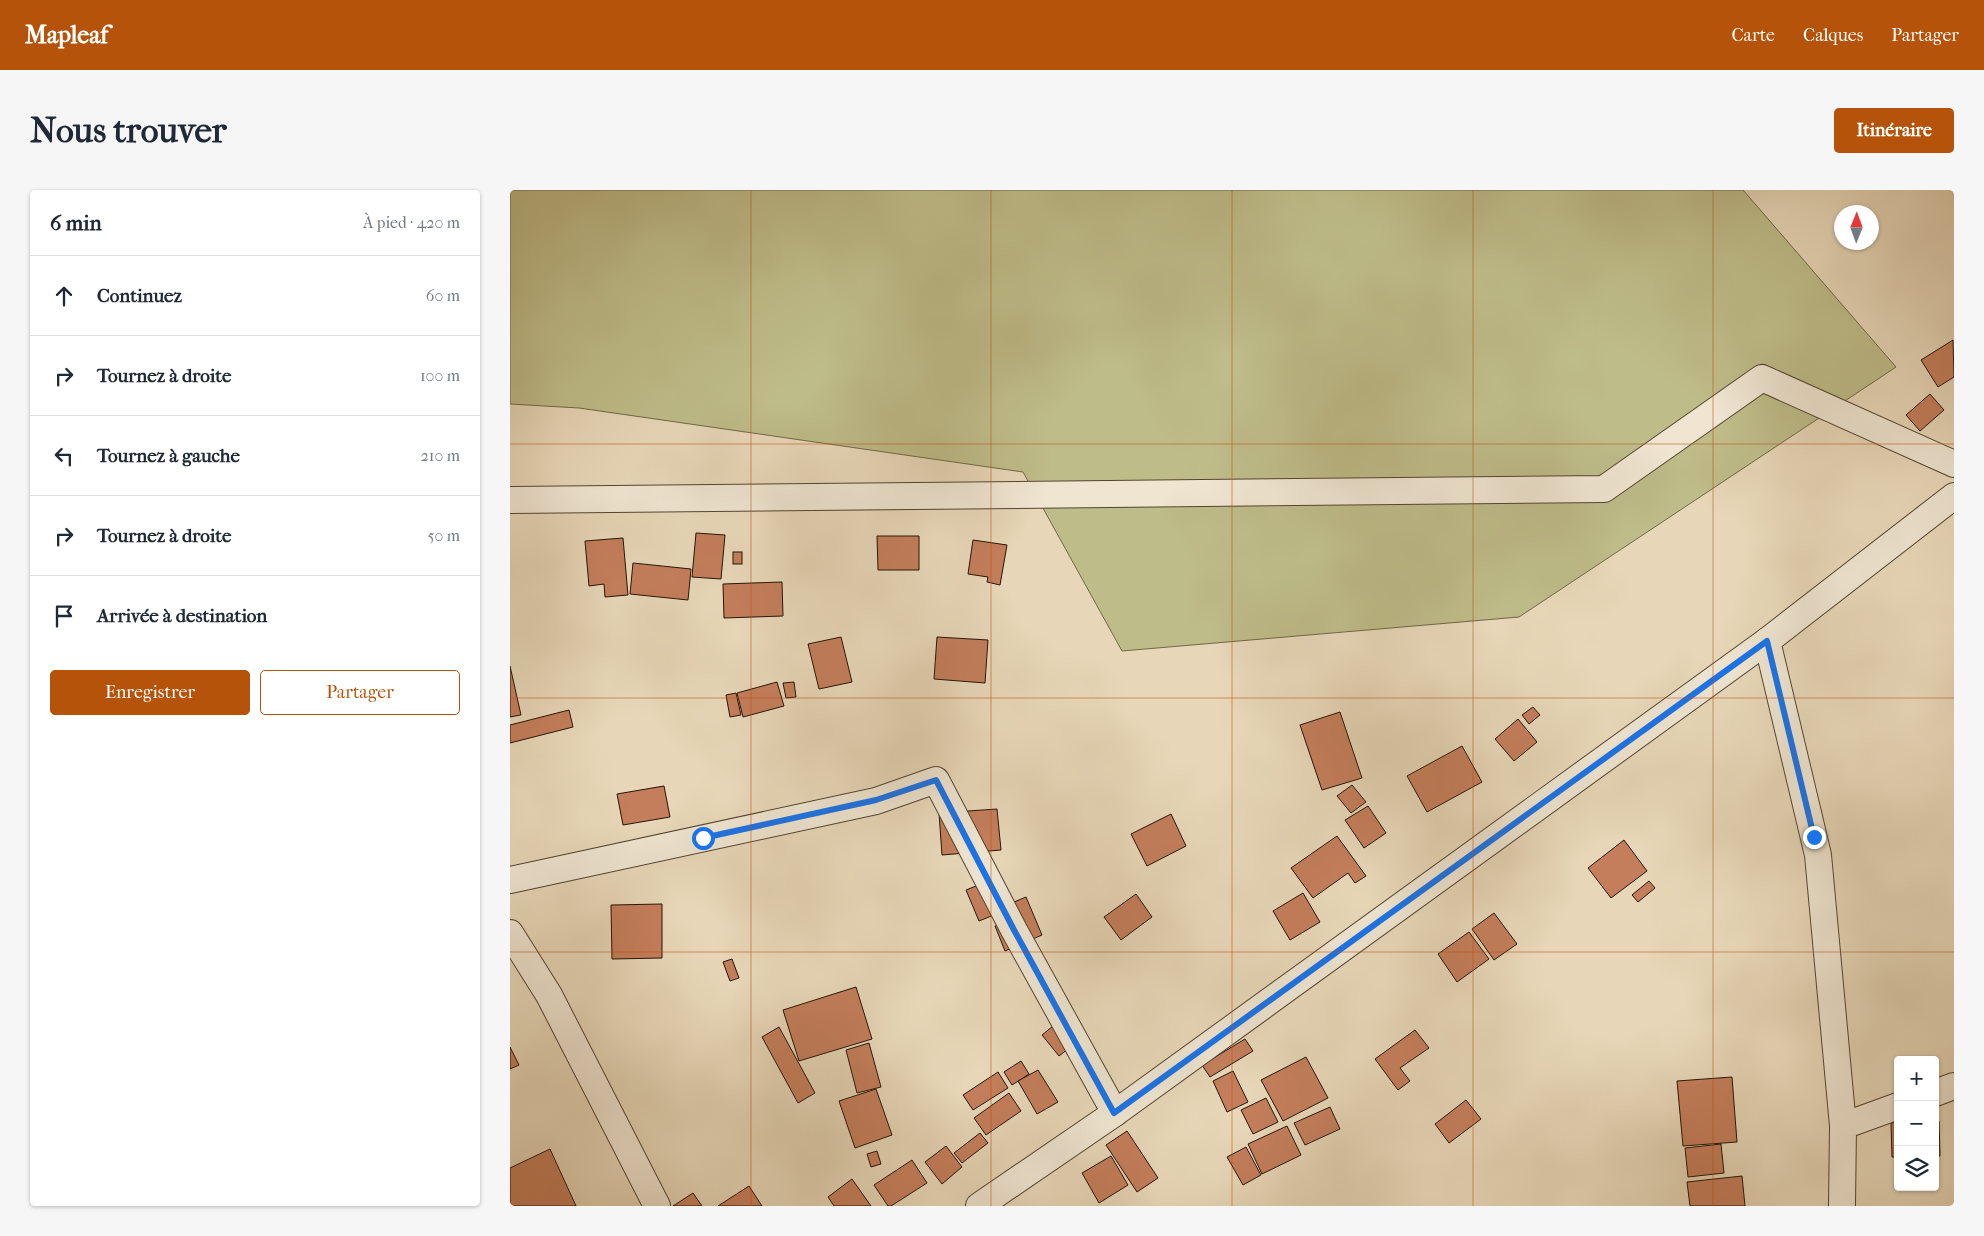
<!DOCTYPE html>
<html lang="fr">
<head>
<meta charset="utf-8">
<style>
	:root { --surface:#fff; --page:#f6f6f7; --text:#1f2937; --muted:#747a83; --line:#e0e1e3; --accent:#b45309 }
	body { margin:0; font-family:"IM FELL French Canon",serif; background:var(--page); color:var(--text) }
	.controls { position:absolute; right:15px; bottom:15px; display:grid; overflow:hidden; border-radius:5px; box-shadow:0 1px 4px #0004 }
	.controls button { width:45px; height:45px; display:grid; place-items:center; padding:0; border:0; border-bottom:1px solid var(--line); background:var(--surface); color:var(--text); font:25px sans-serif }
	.compass { position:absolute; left:1324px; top:15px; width:45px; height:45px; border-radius:50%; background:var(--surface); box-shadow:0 1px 4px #0004; rotate:1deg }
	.stop { position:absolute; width:15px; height:15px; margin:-11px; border:4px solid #1a73e8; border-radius:50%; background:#fff }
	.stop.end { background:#1a73e8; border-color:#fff; box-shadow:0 1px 5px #0008 }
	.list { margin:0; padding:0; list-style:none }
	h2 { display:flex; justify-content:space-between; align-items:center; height:65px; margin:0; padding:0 20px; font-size:21px }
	h2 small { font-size:16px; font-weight:400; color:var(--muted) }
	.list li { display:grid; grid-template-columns:32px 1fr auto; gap:15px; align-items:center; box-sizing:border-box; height:80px; padding:0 20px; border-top:1px solid var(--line) }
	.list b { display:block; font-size:19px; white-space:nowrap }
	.list em { font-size:16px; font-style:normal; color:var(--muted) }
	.actions { display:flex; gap:10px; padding:15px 20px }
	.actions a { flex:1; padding:11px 0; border:1px solid var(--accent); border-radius:5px; text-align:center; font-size:18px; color:var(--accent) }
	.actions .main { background:var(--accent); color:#fff }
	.icon { flex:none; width:28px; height:28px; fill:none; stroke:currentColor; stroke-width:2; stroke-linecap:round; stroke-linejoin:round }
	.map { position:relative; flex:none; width:1444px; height:1016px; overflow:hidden; border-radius:5px }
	header { display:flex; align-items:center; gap:30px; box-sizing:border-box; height:70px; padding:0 25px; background:var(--accent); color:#fff }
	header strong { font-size:24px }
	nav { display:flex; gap:28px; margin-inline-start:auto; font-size:18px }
	.intro { display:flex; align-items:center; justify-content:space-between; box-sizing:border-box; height:120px; padding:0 30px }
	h1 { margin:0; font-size:35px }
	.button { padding:12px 22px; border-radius:5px; background:var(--accent); color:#fff; font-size:18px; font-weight:700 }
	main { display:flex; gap:30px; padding:0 30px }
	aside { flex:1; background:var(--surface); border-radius:5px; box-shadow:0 1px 4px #0004 }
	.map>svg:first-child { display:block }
</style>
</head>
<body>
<header>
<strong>Mapleaf</strong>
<nav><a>Carte</a><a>Calques</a><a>Partager</a></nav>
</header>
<div class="intro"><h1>Nous trouver</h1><a class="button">Itinéraire</a></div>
<main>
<aside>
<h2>6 min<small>À pied · 420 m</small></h2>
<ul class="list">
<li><svg class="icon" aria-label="ahead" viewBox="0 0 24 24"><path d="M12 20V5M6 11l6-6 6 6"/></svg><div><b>Continuez</b></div><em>60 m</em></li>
<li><svg class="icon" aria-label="right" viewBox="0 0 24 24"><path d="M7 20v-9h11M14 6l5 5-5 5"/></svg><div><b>Tournez à droite</b></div><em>100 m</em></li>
<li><svg class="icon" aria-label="left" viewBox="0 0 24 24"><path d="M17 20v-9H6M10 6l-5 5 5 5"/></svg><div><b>Tournez à gauche</b></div><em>210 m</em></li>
<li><svg class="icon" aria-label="right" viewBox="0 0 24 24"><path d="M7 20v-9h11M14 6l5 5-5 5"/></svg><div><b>Tournez à droite</b></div><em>50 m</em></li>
<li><svg class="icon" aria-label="arrive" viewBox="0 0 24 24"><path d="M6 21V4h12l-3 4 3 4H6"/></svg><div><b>Arrivée à destination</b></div></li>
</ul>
<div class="actions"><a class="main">Enregistrer</a><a>Partager</a></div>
</aside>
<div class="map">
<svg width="1444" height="1016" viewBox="0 0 1444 1016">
	<rect width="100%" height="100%" fill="#e7d7b8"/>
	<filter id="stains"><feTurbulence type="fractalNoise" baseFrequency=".004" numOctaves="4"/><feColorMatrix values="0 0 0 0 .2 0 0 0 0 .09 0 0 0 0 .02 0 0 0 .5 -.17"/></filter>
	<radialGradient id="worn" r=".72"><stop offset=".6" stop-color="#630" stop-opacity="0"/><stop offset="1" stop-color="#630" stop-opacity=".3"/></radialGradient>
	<path fill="#bebc89" stroke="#706848" d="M 0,0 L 1233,0 L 1386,177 L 1009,427 L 612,461 L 513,282 L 69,218 L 0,214 Z"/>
	<g fill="#c47e5b" stroke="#231406">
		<path d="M 1443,150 L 1444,187 L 1428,197 L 1411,170 Z"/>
		<path d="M 1420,204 L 1434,220 L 1410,241 L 1396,225 Z"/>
		<path d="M 186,343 L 215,345 L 211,389 L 182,387 Z"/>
		<path d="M 367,346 L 409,346 L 409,380 L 368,380 Z"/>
		<path d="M 113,348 L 118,405 L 95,407 L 94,394 L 79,396 L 75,351 Z"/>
		<path d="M 463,350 L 497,355 L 490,395 L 477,392 L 478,387 L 458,384 Z"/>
		<rect x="223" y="362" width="9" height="12"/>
		<path d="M 123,373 L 181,379 L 178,410 L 120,404 Z"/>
		<path d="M 272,392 L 273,426 L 214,428 L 213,394 Z"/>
		<path d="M 331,447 L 342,492 L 309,499 L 298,454 Z"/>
		<path d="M 427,447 L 478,450 L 475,493 L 424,489 Z"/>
		<path d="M 0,476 L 11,525 L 0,527 Z"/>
		<path d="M 267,492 L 274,516 L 233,527 L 227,503 Z"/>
		<path d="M 284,492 L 286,507 L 276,508 L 273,493 Z"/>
		<path d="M 226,503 L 231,525 L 220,527 L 216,505 Z"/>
		<path d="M 1023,517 L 1030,525 L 1019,534 L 1012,525 Z"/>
		<path d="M 59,520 L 63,537 L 0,553 L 0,535 Z"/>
		<path d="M 830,522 L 852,588 L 812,600 L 790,535 Z"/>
		<path d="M 1008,529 L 1027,552 L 1004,571 L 985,549 Z"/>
		<path d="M 952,556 L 972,592 L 917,622 L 897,586 Z"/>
		<path d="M 842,595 L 856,612 L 841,623 L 827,606 Z"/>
		<path d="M 154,596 L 160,627 L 113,635 L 107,604 Z"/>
		<path d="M 858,616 L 876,643 L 854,658 L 835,630 Z"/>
		<path d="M 487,619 L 491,660 L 432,665 L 429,623 Z"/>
		<path d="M 661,624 L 676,656 L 637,676 L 621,644 Z"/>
		<path d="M 827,646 L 856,686 L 845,693 L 838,683 L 803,708 L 781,678 Z"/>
		<path d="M 1114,650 L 1137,681 L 1101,708 L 1078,678 Z"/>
		<path d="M 1139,691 L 1145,698 L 1128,712 L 1122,705 Z"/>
		<path d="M 471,694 L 484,725 L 469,731 L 456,700 Z"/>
		<path d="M 793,703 L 810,732 L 780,750 L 763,721 Z"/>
		<path d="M 626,704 L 642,727 L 611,750 L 594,727 Z"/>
		<path d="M 516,707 L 532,745 L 495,761 L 485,736 L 491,734 L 485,720 Z"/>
		<path d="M 152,714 L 152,768 L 102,769 L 101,715 Z"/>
		<path d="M 984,723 L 1007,754 L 984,770 L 962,739 Z"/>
		<path d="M 959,742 L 979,769 L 947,792 L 928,764 Z"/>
		<path d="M 222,769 L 229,788 L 220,791 L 213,772 Z"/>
		<path d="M 346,797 L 362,849 L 289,871 L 273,820 Z"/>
		<path d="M 554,827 L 571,849 L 549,866 L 532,845 Z"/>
		<path d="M 269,837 L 305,903 L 288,913 L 252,847 Z"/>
		<path d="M 905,840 L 919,858 L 890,878 L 900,891 L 888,900 L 865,869 Z"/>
		<path d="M 735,849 L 743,861 L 700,887 L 692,875 Z"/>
		<path d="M 359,853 L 371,897 L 347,903 L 336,860 Z"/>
		<path d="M 0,857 L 9,875 L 0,879 Z"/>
		<path d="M 796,867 L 818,908 L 773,931 L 751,890 Z"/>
		<path d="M 511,871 L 519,884 L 502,895 L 494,882 Z"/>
		<path d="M 528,880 L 548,912 L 527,924 L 508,891 Z"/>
		<path d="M 723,881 L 738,912 L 717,922 L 703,891 Z"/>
		<path d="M 488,882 L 498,898 L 463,920 L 453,905 Z"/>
		<path d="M 1222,887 L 1227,952 L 1173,956 L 1167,891 Z"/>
		<path d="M 366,899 L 382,945 L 345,958 L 329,911 Z"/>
		<path d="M 499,903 L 511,921 L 476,945 L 464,928 Z"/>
		<path d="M 756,908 L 768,932 L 743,944 L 731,920 Z"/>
		<path d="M 956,910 L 971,929 L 939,953 L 925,934 Z"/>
		<path d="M 820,917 L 830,939 L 795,955 L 784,933 Z"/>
		<path d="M 1425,931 L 1429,931 L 1430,966 L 1425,966 Z"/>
		<path d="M 1388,932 L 1388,967 L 1382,967 L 1381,933 Z"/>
		<path d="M 777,936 L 791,965 L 752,984 L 738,954 Z"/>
		<path d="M 617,941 L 648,988 L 627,1002 L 596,955 Z"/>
		<path d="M 470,943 L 478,953 L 452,973 L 444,963 Z"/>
		<path d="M 1211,954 L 1214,983 L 1178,987 L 1175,958 Z"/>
		<path d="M 436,956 L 452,977 L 432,994 L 415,972 Z"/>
		<path d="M 736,957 L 751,985 L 733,995 L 717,967 Z"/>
		<path d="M 40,959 L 66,1016 L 0,1016 L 0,978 Z"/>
		<path d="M 367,961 L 371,974 L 361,977 L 357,964 Z"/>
		<path d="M 601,966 L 618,995 L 589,1013 L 572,983 Z"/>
		<path d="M 402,970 L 417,993 L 381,1016 L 378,1016 L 364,995 Z"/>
		<path d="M 1232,986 L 1235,1016 L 1180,1016 L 1177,992 Z"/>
		<path d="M 342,989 L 361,1016 L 324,1016 L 318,1007 Z"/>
		<path d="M 239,996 L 252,1016 L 208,1016 Z"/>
		<path d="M 183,1003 L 192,1016 L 163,1016 Z"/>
	</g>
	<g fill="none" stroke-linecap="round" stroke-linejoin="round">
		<g stroke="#544532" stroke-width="28">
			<g id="minor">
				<path d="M 0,310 L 1094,299 L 1252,188 L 1444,274"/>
				<path d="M 1257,451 L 1308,665 L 1333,936 L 1332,1016"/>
				<path d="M 0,690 L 366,611 L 426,590 L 504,740 L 605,923"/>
				<path d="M 0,743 L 39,805 L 147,1016"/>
				<path d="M 1425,903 L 1444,896"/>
				<path d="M 1333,936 L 1388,916"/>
				<path d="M 469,1016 L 605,923 L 1257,451 L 1444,306"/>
			</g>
		</g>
		<use href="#minor" stroke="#efe5d1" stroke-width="26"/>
	</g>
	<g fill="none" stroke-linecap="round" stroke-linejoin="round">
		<path stroke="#1a73e8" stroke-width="6" d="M 193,648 L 366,610 L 426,590 L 504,740 L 604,923 L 1257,451 L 1304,647"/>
	</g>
	<path fill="none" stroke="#ca4f0b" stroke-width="1" stroke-opacity="0.55" d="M 241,0 L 241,1016M 481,0 L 481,1016M 722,0 L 722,1016M 963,0 L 963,1016M 1203,0 L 1203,1016M 0,254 L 1444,254M 0,508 L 1444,508M 0,762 L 1444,762"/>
	<rect width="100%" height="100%" filter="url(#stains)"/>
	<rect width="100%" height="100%" fill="url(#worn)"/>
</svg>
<div class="controls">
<button>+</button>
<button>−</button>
<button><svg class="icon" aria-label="layers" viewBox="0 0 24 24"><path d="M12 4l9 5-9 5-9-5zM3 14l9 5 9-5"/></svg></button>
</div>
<svg class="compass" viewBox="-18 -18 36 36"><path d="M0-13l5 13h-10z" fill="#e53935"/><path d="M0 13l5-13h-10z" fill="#747a83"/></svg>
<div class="stop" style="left:193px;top:648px"></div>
<div class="stop end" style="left:1304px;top:647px"></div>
</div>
</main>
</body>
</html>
